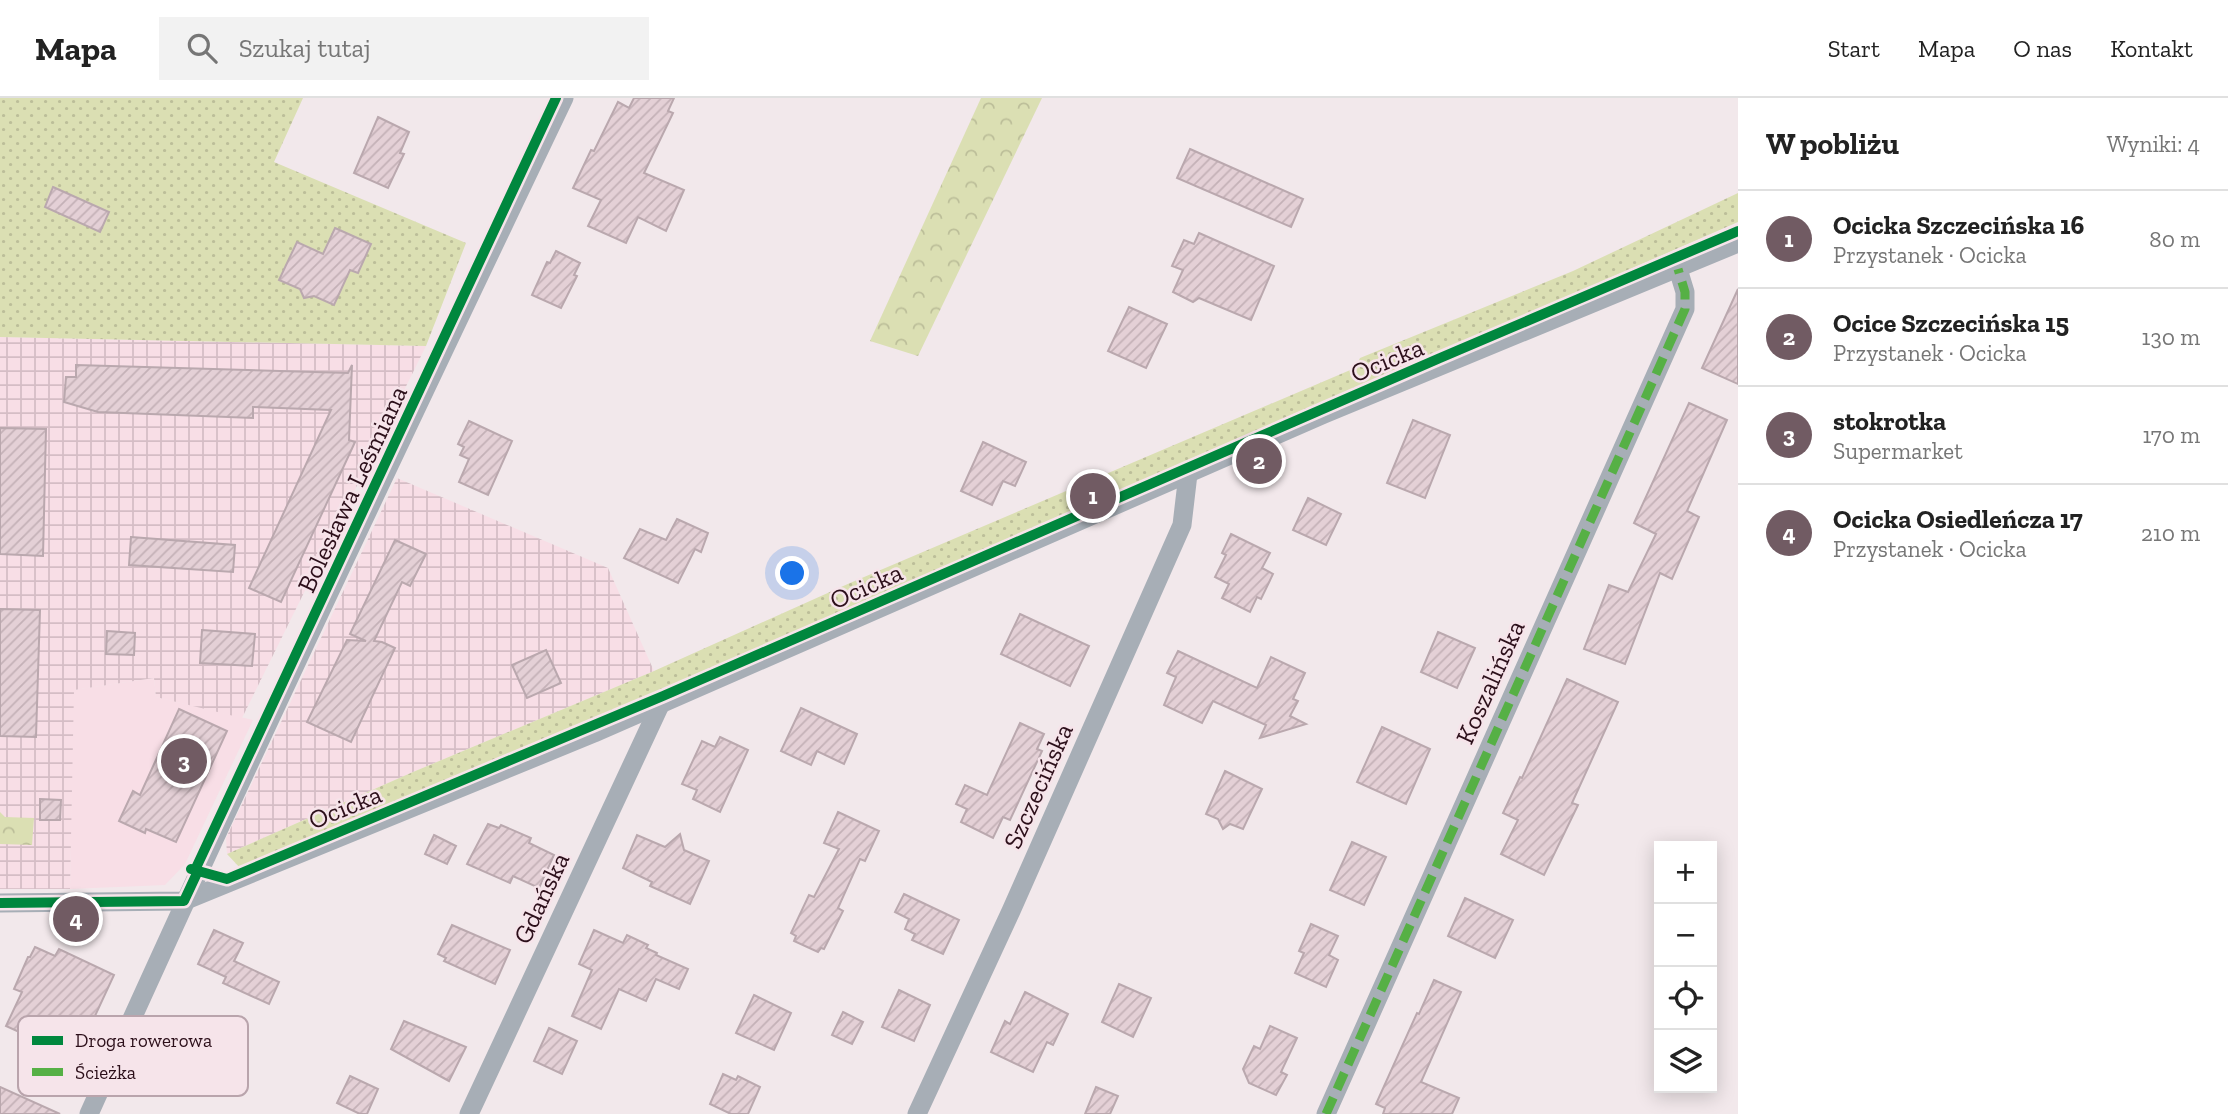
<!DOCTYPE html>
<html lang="pl">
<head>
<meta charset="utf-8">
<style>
	:root { --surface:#fff; --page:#f2f2f2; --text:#222; --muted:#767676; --line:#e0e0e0; --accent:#715b63 }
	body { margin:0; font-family:"Zilla Slab",serif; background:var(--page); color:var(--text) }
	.controls { position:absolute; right:21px; bottom:21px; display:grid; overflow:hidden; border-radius:0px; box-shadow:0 4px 18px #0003 }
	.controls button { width:63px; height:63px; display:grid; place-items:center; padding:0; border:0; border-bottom:2px solid var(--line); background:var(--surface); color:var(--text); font:35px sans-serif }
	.you { position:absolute; left:793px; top:476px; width:24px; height:24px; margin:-18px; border:5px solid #fff; border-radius:50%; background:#1a73e8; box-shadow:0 0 0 10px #1a73e833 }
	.badge { display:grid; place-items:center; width:46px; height:46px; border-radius:50%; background:var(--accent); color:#fff; font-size:23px; font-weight:700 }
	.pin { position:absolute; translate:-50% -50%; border:4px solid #fff; box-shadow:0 2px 7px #0006 }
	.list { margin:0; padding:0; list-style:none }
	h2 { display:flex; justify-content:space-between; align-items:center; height:91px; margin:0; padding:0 28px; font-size:30px }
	h2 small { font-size:23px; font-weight:400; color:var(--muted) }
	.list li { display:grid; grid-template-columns:46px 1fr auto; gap:21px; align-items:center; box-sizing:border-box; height:98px; padding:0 28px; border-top:2px solid var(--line) }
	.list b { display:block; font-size:26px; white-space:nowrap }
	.list p { margin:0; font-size:23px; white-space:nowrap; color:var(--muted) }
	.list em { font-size:23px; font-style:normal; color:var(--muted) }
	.icon { flex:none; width:38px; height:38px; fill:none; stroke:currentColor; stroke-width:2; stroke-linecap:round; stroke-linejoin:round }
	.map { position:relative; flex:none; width:1738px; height:1016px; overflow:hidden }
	header { display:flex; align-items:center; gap:42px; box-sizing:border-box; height:98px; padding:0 35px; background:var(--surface); border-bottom:2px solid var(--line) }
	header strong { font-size:33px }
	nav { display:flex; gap:38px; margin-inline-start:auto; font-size:24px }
	.search { width:490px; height:63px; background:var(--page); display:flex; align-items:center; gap:18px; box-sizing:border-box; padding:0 24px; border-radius:0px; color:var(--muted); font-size:26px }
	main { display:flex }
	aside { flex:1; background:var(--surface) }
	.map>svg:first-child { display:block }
</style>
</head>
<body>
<header>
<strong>Mapa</strong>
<div class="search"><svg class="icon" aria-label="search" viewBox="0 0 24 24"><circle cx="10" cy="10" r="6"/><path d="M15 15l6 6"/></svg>Szukaj tutaj</div>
<nav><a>Start</a><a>Mapa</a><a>O nas</a><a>Kontakt</a></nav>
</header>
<main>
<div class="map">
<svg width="1738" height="1016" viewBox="0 0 1738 1016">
	<defs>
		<pattern id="industrial-grid" width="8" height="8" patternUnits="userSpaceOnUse" patternTransform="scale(1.75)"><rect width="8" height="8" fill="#f8dee6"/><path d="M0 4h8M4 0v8" fill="none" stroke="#d5bdc5"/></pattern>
		<pattern id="green-dots" width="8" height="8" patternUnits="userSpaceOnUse" patternTransform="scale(1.75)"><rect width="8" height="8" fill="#dbdfb3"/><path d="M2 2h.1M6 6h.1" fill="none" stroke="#bcbe99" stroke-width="1.8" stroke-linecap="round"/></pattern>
		<pattern id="forest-crowns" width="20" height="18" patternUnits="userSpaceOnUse" patternTransform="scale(1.75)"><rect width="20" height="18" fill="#dbdfb3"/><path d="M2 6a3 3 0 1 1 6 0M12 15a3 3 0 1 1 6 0" fill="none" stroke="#bcbe99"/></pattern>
		<pattern id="building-hatch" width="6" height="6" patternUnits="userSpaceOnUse" patternTransform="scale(1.75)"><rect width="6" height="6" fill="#e4d0d6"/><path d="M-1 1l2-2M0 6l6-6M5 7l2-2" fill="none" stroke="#c4b1b7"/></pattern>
	</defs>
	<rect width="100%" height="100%" fill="#f2e8eb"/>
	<path fill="#f8dee6" d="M 154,580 L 156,599 L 253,622 L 185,766 L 165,787 L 70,791 L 73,592 Z"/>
	<g fill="url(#industrial-grid)">
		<path d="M 0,239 L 426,248 L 242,620 L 156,599 L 154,580 L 74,592 L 70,791 L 0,791 Z"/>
		<path d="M 397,380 L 608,470 L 654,573 L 413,674 L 227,756 L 226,740 Z"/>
	</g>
	<g fill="url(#green-dots)">
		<path d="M 0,0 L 303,0 L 274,64 L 466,145 L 426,248 L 0,239 Z"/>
		<path d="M 1738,95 L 1738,124 L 766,549 L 241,771 L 227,756 L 413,674 L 654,573 L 850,485 L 1355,270 L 1360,260 L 1573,173 Z"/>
	</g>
	<g fill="url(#forest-crowns)">
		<path d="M 981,0 L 1042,0 L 918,258 L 870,243 Z"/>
		<path d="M 0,714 L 5,719 L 34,720 L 32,747 L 0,746 Z"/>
	</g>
	<g fill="url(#building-hatch)" stroke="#baa8ae" stroke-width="2">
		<path d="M 634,0 L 674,0 L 668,13 L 673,15 L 644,75 L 684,92 L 666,133 L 638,119 L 626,145 L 588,128 L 601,102 L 573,90 L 591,52 L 594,53 L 618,4 L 629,10 Z"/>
		<path d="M 378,19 L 409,34 L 400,55 L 404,56 L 388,90 L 354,75 Z"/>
		<path d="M 1190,51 L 1303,101 L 1291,129 L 1177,80 Z"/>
		<path d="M 53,89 L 109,114 L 100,134 L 45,109 Z"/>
		<path d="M 335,130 L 371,146 L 358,175 L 350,172 L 334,207 L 314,198 L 304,200 L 300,191 L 279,182 L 297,144 L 323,156 Z"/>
		<path d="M 1199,135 L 1274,168 L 1251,222 L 1199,200 L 1193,204 L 1173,194 L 1183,172 L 1172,168 L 1184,142 L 1194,146 Z"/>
		<path d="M 556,153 L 580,165 L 574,177 L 577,178 L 561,210 L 532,197 L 547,164 L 550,165 Z"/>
		<path d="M 1738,191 L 1738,286 L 1702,270 Z"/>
		<path d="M 1129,209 L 1167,226 L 1146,270 L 1108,253 Z"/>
		<path d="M 76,267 L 348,275 L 352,267 L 349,342 L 355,344 L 281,504 L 249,490 L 331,312 L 253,309 L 253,320 L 98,314 L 64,304 L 66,279 L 76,279 Z"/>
		<path d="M 1689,305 L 1727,322 L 1687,413 L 1699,419 L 1672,481 L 1660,475 L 1625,566 L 1584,551 L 1609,487 L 1628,494 L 1656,436 L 1634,425 Z"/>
		<path d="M 1413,322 L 1450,337 L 1425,400 L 1387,385 Z"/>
		<path d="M 469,323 L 512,343 L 488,397 L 459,384 L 469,361 L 460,357 L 464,349 L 458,346 Z"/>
		<path d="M 0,330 L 46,331 L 43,458 L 0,456 Z"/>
		<path d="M 983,344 L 1026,364 L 1015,388 L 1003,383 L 992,407 L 961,393 Z"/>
		<path d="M 1308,400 L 1341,416 L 1326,447 L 1293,432 Z"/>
		<path d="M 677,421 L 708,435 L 701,454 L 695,451 L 678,485 L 624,460 L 640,431 L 666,442 Z"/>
		<path d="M 1231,436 L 1270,455 L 1262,470 L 1273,476 L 1261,501 L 1257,499 L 1250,514 L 1222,500 L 1229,486 L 1215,479 L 1226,457 L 1222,455 Z"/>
		<path d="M 131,439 L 235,447 L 233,474 L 129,467 Z"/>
		<path d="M 395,442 L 426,456 L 410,488 L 402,484 L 374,543 L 382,544 L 395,550 L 351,644 L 307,624 L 347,542 L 366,543 L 350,536 Z"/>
		<path d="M 0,511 L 40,512 L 36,639 L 0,638 Z"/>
		<path d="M 1020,516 L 1089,548 L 1070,588 L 1001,556 Z"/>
		<path d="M 202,532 L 255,536 L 252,568 L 200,565 Z"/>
		<path d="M 107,533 L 135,535 L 134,557 L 106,556 Z"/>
		<path d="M 1438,534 L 1475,550 L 1457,590 L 1421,574 Z"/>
		<path d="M 546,552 L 561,585 L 527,600 L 512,567 Z"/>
		<path d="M 1178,553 L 1257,590 L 1271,559 L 1305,575 L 1293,601 L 1298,603 L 1290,618 L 1306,626 L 1260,640 L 1266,627 L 1213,603 L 1202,625 L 1164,607 L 1176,579 L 1167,575 Z"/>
		<path d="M 1567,581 L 1618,604 L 1572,705 L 1578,707 L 1544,777 L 1501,756 L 1518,722 L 1503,715 L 1520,679 L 1522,680 Z"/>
		<path d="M 801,610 L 857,636 L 844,666 L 817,653 L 811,667 L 781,653 Z"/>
		<path d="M 179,611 L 227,633 L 176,744 L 146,731 L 145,735 L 119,723 L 133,693 L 140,697 Z"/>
		<path d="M 1020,625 L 1044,636 L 1037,651 L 1042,653 L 1010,722 L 1003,719 L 993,740 L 961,724 L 967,711 L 956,706 L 965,687 L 987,697 Z"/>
		<path d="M 1382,629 L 1430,651 L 1406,706 L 1357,684 Z"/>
		<path d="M 720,639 L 748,652 L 720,714 L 693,701 L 697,692 L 682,686 L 702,643 L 715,649 Z"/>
		<path d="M 1225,673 L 1262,691 L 1243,731 L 1230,726 L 1223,731 L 1218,721 L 1206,716 Z"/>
		<path d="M 40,701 L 61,702 L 60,722 L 40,722 Z"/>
		<path d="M 838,714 L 879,733 L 865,763 L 860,761 L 838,810 L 843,813 L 824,851 L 821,850 L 818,854 L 794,843 L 796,838 L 791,835 L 809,797 L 814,799 L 839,751 L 824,745 Z"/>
		<path d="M 488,726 L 499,730 L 501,727 L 531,740 L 529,745 L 554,757 L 539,790 L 513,778 L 510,785 L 467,766 Z"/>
		<path d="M 680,736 L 684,752 L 709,763 L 690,806 L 650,788 L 652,784 L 623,770 L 637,737 L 665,749 Z"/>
		<path d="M 434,737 L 456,748 L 447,766 L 425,756 Z"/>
		<path d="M 1352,744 L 1386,759 L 1364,807 L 1330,792 Z"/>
		<path d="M 904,796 L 959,822 L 943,856 L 912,842 L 915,836 L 905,831 L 909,821 L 895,814 Z"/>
		<path d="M 1465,800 L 1513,822 L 1495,860 L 1448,838 Z"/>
		<path d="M 1311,826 L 1338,838 L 1329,857 L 1338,862 L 1326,889 L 1295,875 L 1304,855 L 1299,853 Z"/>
		<path d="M 452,827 L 510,852 L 495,886 L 444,863 L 446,860 L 438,856 Z"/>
		<path d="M 214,832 L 243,845 L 234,863 L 279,884 L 269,906 L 223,885 L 226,879 L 198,866 Z"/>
		<path d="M 594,832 L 623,845 L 627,837 L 648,847 L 646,850 L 657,855 L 656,857 L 688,871 L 679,891 L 656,881 L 646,903 L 619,891 L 601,931 L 572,918 L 592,872 L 579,866 Z"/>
		<path d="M 35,849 L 55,858 L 59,851 L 114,877 L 68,976 L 40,963 L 48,947 L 6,928 L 22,894 L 14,891 L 28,859 L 30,859 Z"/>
		<path d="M 1434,882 L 1461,894 L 1421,984 L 1459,1000 L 1452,1016 L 1383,1016 L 1385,1010 L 1376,1006 L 1417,915 L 1419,916 Z"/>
		<path d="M 1119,886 L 1151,900 L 1133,939 L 1102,924 Z"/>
		<path d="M 899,892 L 930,907 L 914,943 L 882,929 Z"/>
		<path d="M 1025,894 L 1068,916 L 1053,947 L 1047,944 L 1033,974 L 991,954 L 1005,923 L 1010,926 Z"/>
		<path d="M 754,897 L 791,915 L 774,952 L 736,935 Z"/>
		<path d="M 843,914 L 863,924 L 852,946 L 832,937 Z"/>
		<path d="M 404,923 L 466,949 L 449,983 L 391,951 Z"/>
		<path d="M 1270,928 L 1297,940 L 1281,974 L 1287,977 L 1276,997 L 1249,985 L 1243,971 L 1254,948 L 1260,951 Z"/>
		<path d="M 549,930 L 577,943 L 562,976 L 534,963 Z"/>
		<path d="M 723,976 L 736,982 L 738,978 L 760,989 L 748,1016 L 731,1016 L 710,1006 Z"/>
		<path d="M 350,978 L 378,991 L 367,1016 L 360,1016 L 337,1005 Z"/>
		<path d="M 0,989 L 60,1016 L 0,1016 Z"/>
		<path d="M 1096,989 L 1118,998 L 1110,1016 L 1085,1016 Z"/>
	</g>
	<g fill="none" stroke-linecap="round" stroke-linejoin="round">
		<g stroke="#a7aeb6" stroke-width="19">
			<path d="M 0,805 L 184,803 L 594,635 L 1324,316 L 1738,145"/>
			<path d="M 89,1016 C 242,675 403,337 564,0"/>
			<path d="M 469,1016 L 660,607"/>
			<path d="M 917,1016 L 1011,813 L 1182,427 L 1188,376"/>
			<path d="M 1326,1016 L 1685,211 L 1685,194 L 1678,171"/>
		</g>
		<path stroke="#56b045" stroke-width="9" stroke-dasharray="18 9" stroke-linecap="butt" d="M 1326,1016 L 1685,211 L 1685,194 L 1678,171"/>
		<g stroke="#f6e4ea" stroke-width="15">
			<g id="cycleway">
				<path d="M 191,771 L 227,781 L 663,598 L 1440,260 L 1738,133"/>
				<path d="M 195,772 L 556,0"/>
				<path d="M 0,805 L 184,803 L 198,773"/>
			</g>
		</g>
		<use href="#cycleway" stroke="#00873e" stroke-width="10"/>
	</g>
	<g text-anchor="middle" stroke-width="5" stroke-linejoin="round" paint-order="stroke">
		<g font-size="26" fill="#2c0f1a" stroke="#f6e4ea">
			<text transform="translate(1387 262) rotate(-22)" y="9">Ocicka</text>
			<text transform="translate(352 391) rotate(-65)" y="9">Bolesława Leśmiana</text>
			<text transform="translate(866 488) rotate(-24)" y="9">Ocicka</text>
			<text transform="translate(1490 584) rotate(-66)" y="9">Koszalińska</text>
			<text transform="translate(1038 688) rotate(-66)" y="9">Szczecińska</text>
			<text transform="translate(345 709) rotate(-22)" y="9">Ocicka</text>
			<text transform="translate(541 800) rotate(-65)" y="9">Gdańska</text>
		</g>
	</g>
	<rect x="18" y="918" width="230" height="80" rx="10" fill="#f6e4ea" stroke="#b9a4ac" stroke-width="2"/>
	<rect x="32" y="938" width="31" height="9" fill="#00873e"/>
	<rect x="32" y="970" width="31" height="8" fill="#56b045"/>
	<g font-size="19" fill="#2c0f1a">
		<text x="75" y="949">Droga rowerowa</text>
		<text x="75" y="981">Ścieżka</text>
	</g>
</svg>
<div class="controls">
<button>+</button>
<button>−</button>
<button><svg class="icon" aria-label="locate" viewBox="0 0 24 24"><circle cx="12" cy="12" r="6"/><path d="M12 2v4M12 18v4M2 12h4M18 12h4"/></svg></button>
<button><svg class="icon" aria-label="layers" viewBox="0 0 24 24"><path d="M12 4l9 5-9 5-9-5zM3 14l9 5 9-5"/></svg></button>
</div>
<div class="you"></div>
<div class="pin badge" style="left:1093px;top:398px">1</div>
<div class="pin badge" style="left:1259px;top:363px">2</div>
<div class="pin badge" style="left:184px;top:663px">3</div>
<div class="pin badge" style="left:76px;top:821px">4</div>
</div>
<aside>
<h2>W pobliżu<small>Wyniki: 4</small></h2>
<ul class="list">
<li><span class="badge">1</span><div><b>Ocicka Szczecińska 16</b><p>Przystanek · Ocicka</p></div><em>80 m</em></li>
<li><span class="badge">2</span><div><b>Ocice Szczecińska 15</b><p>Przystanek · Ocicka</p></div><em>130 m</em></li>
<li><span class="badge">3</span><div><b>stokrotka</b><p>Supermarket</p></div><em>170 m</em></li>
<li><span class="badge">4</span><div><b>Ocicka Osiedleńcza 17</b><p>Przystanek · Ocicka</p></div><em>210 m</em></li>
</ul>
</aside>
</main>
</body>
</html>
